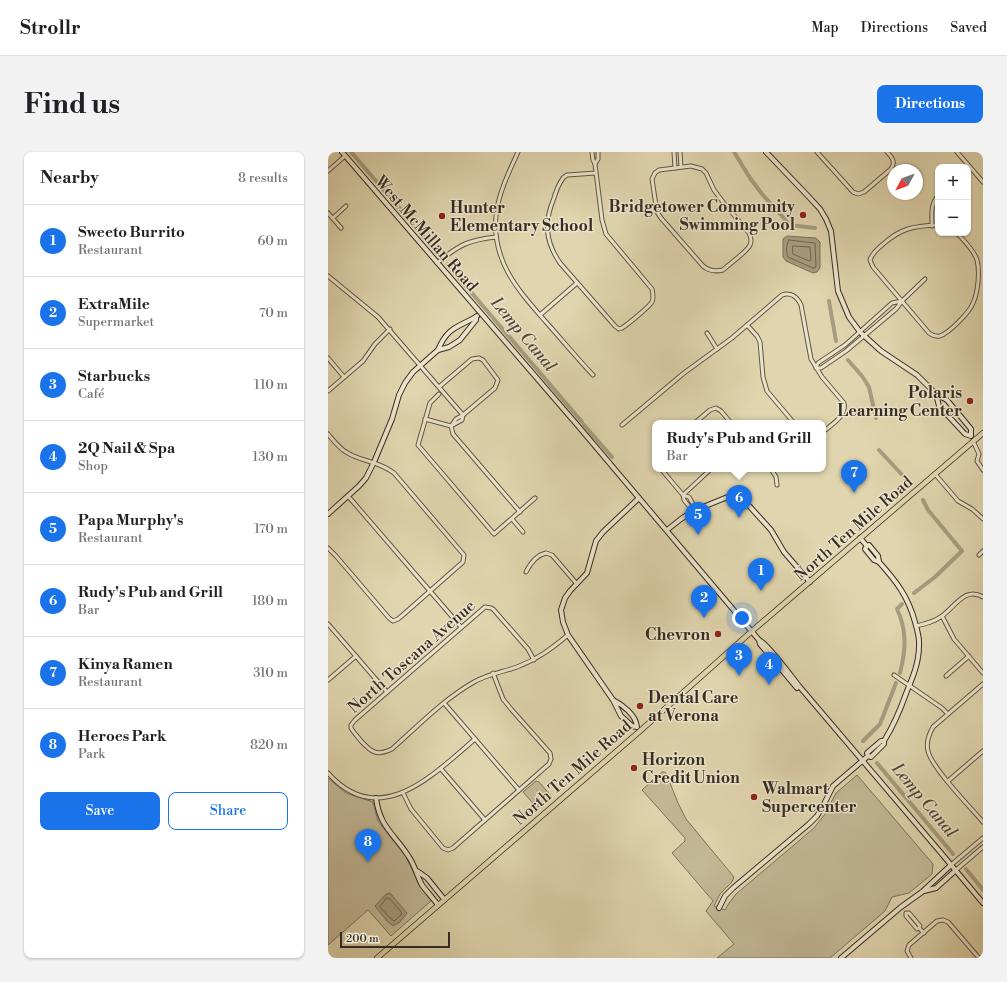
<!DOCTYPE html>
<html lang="en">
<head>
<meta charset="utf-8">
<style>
	:root { --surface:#fff; --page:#f2f2f2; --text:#202124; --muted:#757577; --line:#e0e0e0; --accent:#1a73e8 }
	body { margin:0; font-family:"Libre Bodoni",serif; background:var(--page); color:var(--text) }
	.controls { position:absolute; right:12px; top:12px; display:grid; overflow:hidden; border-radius:8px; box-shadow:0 1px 3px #0004 }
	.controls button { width:36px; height:36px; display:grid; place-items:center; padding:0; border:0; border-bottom:1px solid var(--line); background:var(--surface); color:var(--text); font:20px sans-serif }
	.compass { position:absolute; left:559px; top:12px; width:36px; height:36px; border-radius:50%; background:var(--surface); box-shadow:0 1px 3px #0004; rotate:229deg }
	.scale { position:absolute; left:12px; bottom:10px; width:110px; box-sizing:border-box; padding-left:4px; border:2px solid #362c24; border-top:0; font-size:11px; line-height:14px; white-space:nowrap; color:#362c24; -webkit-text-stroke:3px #ebe4ca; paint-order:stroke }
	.you { position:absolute; left:414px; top:466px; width:14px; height:14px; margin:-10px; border:3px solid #fff; border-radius:50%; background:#1a73e8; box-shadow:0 0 0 6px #1a73e833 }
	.badge { display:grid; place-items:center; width:26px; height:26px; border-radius:50%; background:var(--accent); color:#fff; font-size:13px; font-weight:700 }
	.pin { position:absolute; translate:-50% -33px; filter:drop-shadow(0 1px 2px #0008) }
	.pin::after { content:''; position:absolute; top:21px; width:14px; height:12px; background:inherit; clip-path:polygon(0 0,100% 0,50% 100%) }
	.popup { position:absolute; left:324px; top:268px; width:174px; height:52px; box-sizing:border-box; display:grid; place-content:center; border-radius:8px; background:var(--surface); filter:drop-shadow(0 1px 3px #0005); font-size:13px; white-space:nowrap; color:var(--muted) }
	.popup b { font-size:15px; color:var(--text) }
	.popup::after { content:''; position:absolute; left:50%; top:100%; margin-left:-8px; border:8px solid transparent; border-top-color:var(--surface) }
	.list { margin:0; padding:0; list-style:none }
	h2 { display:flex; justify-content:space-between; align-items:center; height:52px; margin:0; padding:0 16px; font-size:17px }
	h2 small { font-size:13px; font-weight:400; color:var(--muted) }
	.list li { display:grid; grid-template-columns:26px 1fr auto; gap:12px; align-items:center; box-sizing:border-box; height:72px; padding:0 16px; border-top:1px solid var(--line) }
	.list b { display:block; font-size:15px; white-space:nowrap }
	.list p { margin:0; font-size:13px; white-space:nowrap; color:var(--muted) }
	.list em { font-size:13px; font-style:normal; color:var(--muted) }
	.actions { display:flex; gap:8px; padding:12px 16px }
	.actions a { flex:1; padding:9px 0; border:1px solid var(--accent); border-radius:8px; text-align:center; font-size:14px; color:var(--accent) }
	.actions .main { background:var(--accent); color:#fff }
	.map { position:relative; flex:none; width:655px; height:806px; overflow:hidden; border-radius:8px }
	header { display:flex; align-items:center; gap:24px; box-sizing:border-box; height:56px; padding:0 20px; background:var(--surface); border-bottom:1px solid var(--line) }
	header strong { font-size:19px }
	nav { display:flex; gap:22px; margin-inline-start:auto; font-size:14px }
	.intro { display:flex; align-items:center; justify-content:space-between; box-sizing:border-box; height:96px; padding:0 24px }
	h1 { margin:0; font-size:28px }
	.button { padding:10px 18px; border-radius:8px; background:var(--accent); color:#fff; font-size:14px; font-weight:700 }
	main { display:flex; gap:24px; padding:0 24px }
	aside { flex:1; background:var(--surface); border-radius:8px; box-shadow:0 1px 3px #0004 }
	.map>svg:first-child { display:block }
</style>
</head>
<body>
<header>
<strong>Strollr</strong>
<nav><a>Map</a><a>Directions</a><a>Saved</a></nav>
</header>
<div class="intro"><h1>Find us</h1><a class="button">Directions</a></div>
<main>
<aside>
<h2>Nearby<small>8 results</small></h2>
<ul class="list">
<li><span class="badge">1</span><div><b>Sweeto Burrito</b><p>Restaurant</p></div><em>60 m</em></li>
<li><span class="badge">2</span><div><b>ExtraMile</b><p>Supermarket</p></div><em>70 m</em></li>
<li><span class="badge">3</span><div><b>Starbucks</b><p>Café</p></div><em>110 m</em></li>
<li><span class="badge">4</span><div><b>2Q Nail &amp; Spa</b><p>Shop</p></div><em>130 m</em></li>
<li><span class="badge">5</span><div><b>Papa Murphy's</b><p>Restaurant</p></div><em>170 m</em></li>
<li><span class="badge">6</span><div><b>Rudy's Pub and Grill</b><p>Bar</p></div><em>180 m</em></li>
<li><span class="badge">7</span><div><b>Kinya Ramen</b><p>Restaurant</p></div><em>310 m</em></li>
<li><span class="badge">8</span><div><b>Heroes Park</b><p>Park</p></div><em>820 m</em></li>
</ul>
<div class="actions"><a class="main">Save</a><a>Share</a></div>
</aside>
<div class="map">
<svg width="655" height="806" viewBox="0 0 655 806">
	<rect width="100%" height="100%" fill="#e0d5ae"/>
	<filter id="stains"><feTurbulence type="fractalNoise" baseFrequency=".005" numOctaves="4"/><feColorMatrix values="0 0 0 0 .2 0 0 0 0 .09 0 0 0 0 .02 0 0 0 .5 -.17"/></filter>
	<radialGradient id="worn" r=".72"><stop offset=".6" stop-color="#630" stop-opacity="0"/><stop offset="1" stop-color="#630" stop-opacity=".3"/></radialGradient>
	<g fill="#c3b897" stroke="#7c725e">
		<path d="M 334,620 L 337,620 L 338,621 L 350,651 L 358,667 L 406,725 L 404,730 L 392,742 L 386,754 L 397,758 L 401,751 L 408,742 L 486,676 L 497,662 L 508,641 L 529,623 L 605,712 L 604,722 L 581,741 L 564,745 L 557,759 L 502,806 L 389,806 L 406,792 L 378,759 L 385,749 L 344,701 L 357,689 L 357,686 L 314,638 Z"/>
		<path d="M 0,626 L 18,641 L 45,650 L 48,662 L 50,669 L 78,705 L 93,735 L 103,746 L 104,748 L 63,784 L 40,758 L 0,793 Z"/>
		<path d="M 208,629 L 211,630 L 223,644 L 209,656 L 195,640 Z"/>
	</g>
	<g fill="#a69c7f" stroke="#796f5b">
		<path d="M 459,84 L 488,86 L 492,90 L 492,116 L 489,120 L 485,121 L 458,109 L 455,105 L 455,87 Z"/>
		<path d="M 62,741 L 79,761 L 72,770 L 65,774 L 59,769 L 47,754 L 58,742 Z"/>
	</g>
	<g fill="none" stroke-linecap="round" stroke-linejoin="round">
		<g stroke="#6e6452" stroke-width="1">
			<path d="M 461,88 L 487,91 L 488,114 L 487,116 L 485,116 L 460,105 C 458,102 458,92 461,88 Z"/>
			<path d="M 465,94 L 482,95 L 483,108 L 481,109 L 465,102 Z"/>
			<path d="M 59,746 L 62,747 L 74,761 L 73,763 L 66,769 L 62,766 L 52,755 Z"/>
		</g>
		<g stroke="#a69c7f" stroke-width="4">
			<path d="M 23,0 L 111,102"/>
			<path d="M 406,0 L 422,26 L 434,42 L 462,73 L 487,76"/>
			<path d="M 119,112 L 254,270"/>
			<path d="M 501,149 L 508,189"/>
			<path d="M 520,208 L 534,224 L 541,235 L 548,266"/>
			<path d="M 256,273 L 284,305"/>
			<path d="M 551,298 L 577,326"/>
			<path d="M 586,441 L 607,425 L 634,399 L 600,358 L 595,348"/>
			<path d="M 572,521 C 578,498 579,478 569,457 L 574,452"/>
			<path d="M 535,589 L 552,572 L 568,531"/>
			<path d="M 549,611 L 625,702"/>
			<path d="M 638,717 L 655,738"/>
		</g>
		<g stroke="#605646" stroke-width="5">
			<g id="street">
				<path d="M 190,0 C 181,20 170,42 168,64 C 164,110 190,138 218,170 C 234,188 249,206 265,223"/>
				<path d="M 264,0 L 265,8 L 267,12 L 270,7 L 270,0"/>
				<path d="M 346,0 L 347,16"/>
				<path d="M 352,0 L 353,15"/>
				<path d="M 489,0 L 525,40 L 530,42 L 536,40 L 563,17 C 568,10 564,5 559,0"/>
				<path d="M 629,0 L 655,30"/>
				<path d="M 267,12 L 274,68 L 278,82 L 324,137 C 325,142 326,146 324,150 C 321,155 299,173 294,176 L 291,177 L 287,174 L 232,111 C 217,89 216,70 226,46 C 228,39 231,32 235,26 L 239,23 L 268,21"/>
				<path d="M 363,14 L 374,17 L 378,21 L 386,38 L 395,50 L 421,81 C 423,85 424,89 422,93 C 419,100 401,112 395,118 C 387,120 381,119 375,114 L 333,66 L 329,60 L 324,27 L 327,21 L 331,18 Z"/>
				<path d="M 0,19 L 17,4"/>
				<path d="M 0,61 L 13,76"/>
				<path d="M 5,66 L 18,54"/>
				<path d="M 610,73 C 585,74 573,76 554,93 C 549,98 544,101 542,108 L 545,115 L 601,181 C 604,183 608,185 612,184 C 621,181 642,160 645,151 C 650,141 652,119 649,108 C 646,98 636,89 629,81"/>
				<path d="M 604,74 C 604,63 602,53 610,44"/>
				<path d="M 109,111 C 131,93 140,88 168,85"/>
				<path d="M 0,124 L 50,165 L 135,263"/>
				<path d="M 574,149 L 564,151 L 517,193 L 490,211 L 488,216 L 493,216 L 518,199 L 568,157 L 574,149 L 597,127"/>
				<path d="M 212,163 L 249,131"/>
				<path d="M 419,173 L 429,184 L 432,190 L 435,225 L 439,239 L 466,271"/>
				<path d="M 379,181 L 389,197"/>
				<path d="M 0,206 L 16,225"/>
				<path d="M 111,235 L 144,207 L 151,206 L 155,208 L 170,228 L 167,236 L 135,263 L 128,267 L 123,274"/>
				<path d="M 0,239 L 35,209 L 47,192 L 62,177"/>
				<path d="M 111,242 L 102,251 L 90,293 L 166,382 L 207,346"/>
				<path d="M 97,267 L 123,274 L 125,282 L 192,360"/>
				<path d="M 367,271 L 382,258 L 388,256 L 393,259 L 403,271"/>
				<path d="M 294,273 L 356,221 L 404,186 L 454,143 C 462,140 469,144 473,153 L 483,207 L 494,225 L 516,251 C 519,264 504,272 495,280"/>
				<path d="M 123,274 L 134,268 L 135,263"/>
				<path d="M 0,282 C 5,288 11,296 18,300 C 33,310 49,308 66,321 L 136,403 L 135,410 L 76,462 L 70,467 L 65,469 L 61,466 L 8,404 L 0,396"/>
				<path d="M 645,289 L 651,302 L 649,309 L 655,318"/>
				<path d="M 333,317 L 355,343 L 361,345 L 365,352 L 365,359 L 356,348 L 355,343"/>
				<path d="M 443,317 L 448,325 L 449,333"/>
				<path d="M 607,322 L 630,349 L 644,357 L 655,367"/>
				<path d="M 355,343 L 383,317"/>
				<path d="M 20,344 L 133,475"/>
				<path d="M 184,367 L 195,380"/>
				<path d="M 651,403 L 655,399"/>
				<path d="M 198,420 C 202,412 209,403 218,401 L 224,403 L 249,432"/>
				<path d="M 614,464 L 626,487 L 655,521"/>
				<path d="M 0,472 L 59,540"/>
				<path d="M 588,474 C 597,472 606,470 614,464 C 627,455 637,434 655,445"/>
				<path d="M 206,508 L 200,497 L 165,457 L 163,456 L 157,455 L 27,568 L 23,573 L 23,576 C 26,581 30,585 33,589 C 44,601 49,604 64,597 C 90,574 116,547 146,530 C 160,522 175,520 189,515 C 210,507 223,497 240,483"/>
				<path d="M 566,523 L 614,556 L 620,562"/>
				<path d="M 618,524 L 641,504"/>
				<path d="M 0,528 L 28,504"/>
				<path d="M 655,532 L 605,575 C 601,582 598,591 600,599 C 604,616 642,655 655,670"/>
				<path d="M 116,551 L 191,638"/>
				<path d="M 113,617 L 157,668"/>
				<path d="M 0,621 C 51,679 105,623 147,587"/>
				<path d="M 620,629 L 655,599"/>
				<path d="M 75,641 L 83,657 L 115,696 L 120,698 L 125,696 L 221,612 L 223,607 L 222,601 L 183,557 L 175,547 L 165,521"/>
				<path d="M 623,713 L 655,686"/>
				<path d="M 628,718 L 655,695"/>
				<path d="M 591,776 L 589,777 L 578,764 L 578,761 L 581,761 L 592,774 L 591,776 L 596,781"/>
				<path d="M 583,806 L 579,799 L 581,793 L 609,769 L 615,768 L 620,770 L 651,806"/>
			</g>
		</g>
		<g stroke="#362c24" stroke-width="6">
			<g id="secondary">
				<path d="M 14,0 L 251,275 L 431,488 C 439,491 464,525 471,534 C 532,605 594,678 655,751"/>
				<path d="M 438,0 L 480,44 L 492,57 L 498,67 L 503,79 L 510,139 L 521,165 L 532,180 L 553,199 L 589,223 L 608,242 L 619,248 L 643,277 L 643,284 L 637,282 L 611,254 L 608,242"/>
				<path d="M 110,198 C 120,174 130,176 149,164"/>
				<path d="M 0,362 L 31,334 L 38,326 L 46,310 L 64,267 L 71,243 L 77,231 L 85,220 L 110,198 L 121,195 L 132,188 L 148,168 L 148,165"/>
				<path d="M 339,378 L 353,367 L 365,359 L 402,344 L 414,346 L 443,378 L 456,400 L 482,430"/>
				<path d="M 532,386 L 539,394 L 541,393 L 550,404 L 551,410 L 546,408 L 537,397 L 539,394"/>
				<path d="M 551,410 C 568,429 580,444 587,470 C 589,478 592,486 591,494 C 591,510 585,525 579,539 C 573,556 566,573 556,589"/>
				<path d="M 431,488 L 432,492 L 469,536"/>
				<path d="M 285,548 C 295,553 308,563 309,575 L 304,574 L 293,564 L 285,548 L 240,483 L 235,470 L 233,458 L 237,446 L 242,439 L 259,421 L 268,389 L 275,380 L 311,346"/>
				<path d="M 48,646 C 52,676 66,681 81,705 C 87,714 89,724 94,733 C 99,740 105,746 110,753"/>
				<path d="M 89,719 L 99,726 L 116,747"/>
				<path d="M 596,739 L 608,736 L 628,718"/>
				<path d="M 391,756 L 397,744 L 405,736 L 481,672 L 489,664 L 495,654 L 505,634 L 540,604 L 543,605 L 556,592 L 556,589 L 553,589 L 539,601 L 540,604"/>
				<path d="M 513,806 L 573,755 L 594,740 L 623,713"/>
			</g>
		</g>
		<g stroke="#362c24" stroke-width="6">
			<path id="primary" d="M 49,806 L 312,579 L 424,479 L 655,281"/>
		</g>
		<use href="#street" stroke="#ebe4ca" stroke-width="3"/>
		<use href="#secondary" stroke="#ebe4ca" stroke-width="4"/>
		<use href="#primary" stroke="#e0d5ae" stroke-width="4.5"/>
	</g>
	<g fill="#8f2418" stroke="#ebe4ca" stroke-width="1.5">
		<circle cx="475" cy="63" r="4"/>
		<circle cx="114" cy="64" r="4"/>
		<circle cx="642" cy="249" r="4"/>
		<circle cx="390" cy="482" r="4"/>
		<circle cx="312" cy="554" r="4"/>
		<circle cx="306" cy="616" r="4"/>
		<circle cx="426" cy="645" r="4"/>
	</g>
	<g text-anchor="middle" stroke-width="3" stroke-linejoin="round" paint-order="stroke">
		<g font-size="16" font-weight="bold" fill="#362c24" stroke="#ebe4ca" text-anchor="start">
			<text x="467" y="60" text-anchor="end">Bridgetower Community<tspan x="467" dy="18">Swimming Pool</tspan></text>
			<text x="122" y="61">Hunter<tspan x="122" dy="18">Elementary School</tspan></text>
			<text x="634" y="246" text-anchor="end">Polaris<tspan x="634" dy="18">Learning Center</tspan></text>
			<text x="382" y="488" text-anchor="end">Chevron</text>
			<text x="320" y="551">Dental Care<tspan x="320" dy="18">at Verona</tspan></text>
			<text x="314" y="613">Horizon<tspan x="314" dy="18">Credit Union</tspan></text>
			<text x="434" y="642">Walmart<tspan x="434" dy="18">Supercenter</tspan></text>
		</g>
		<g font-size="16" fill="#362c24" stroke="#ebe4ca">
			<text transform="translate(99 81) rotate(49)" y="6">West McMillan Road</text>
			<text transform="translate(525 376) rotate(-41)" y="6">North Ten Mile Road</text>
			<text transform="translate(83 504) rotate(-41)" y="6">North Toscana Avenue</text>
			<text transform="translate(244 620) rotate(-41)" y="6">North Ten Mile Road</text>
		</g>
		<g font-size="17" font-style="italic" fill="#52483b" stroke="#ebe4ca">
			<text transform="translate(196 182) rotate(50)" y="6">Lemp Canal</text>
			<text transform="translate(597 648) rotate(50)" y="6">Lemp Canal</text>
		</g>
	</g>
	<rect width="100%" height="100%" filter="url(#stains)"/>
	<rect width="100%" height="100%" fill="url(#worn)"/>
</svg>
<div class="controls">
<button>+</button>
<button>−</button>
</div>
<svg class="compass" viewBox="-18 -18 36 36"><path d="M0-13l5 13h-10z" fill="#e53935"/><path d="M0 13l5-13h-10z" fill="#757577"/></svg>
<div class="scale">200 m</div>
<div class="you"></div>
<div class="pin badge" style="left:433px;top:439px">1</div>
<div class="pin badge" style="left:376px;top:466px">2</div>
<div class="pin badge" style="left:411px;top:524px">3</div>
<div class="pin badge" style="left:441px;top:533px">4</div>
<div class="pin badge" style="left:370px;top:383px">5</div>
<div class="pin badge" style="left:411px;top:366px">6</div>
<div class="popup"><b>Rudy's Pub and Grill</b>Bar</div>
<div class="pin badge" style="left:526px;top:341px">7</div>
<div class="pin badge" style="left:40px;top:710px">8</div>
</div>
</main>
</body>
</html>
